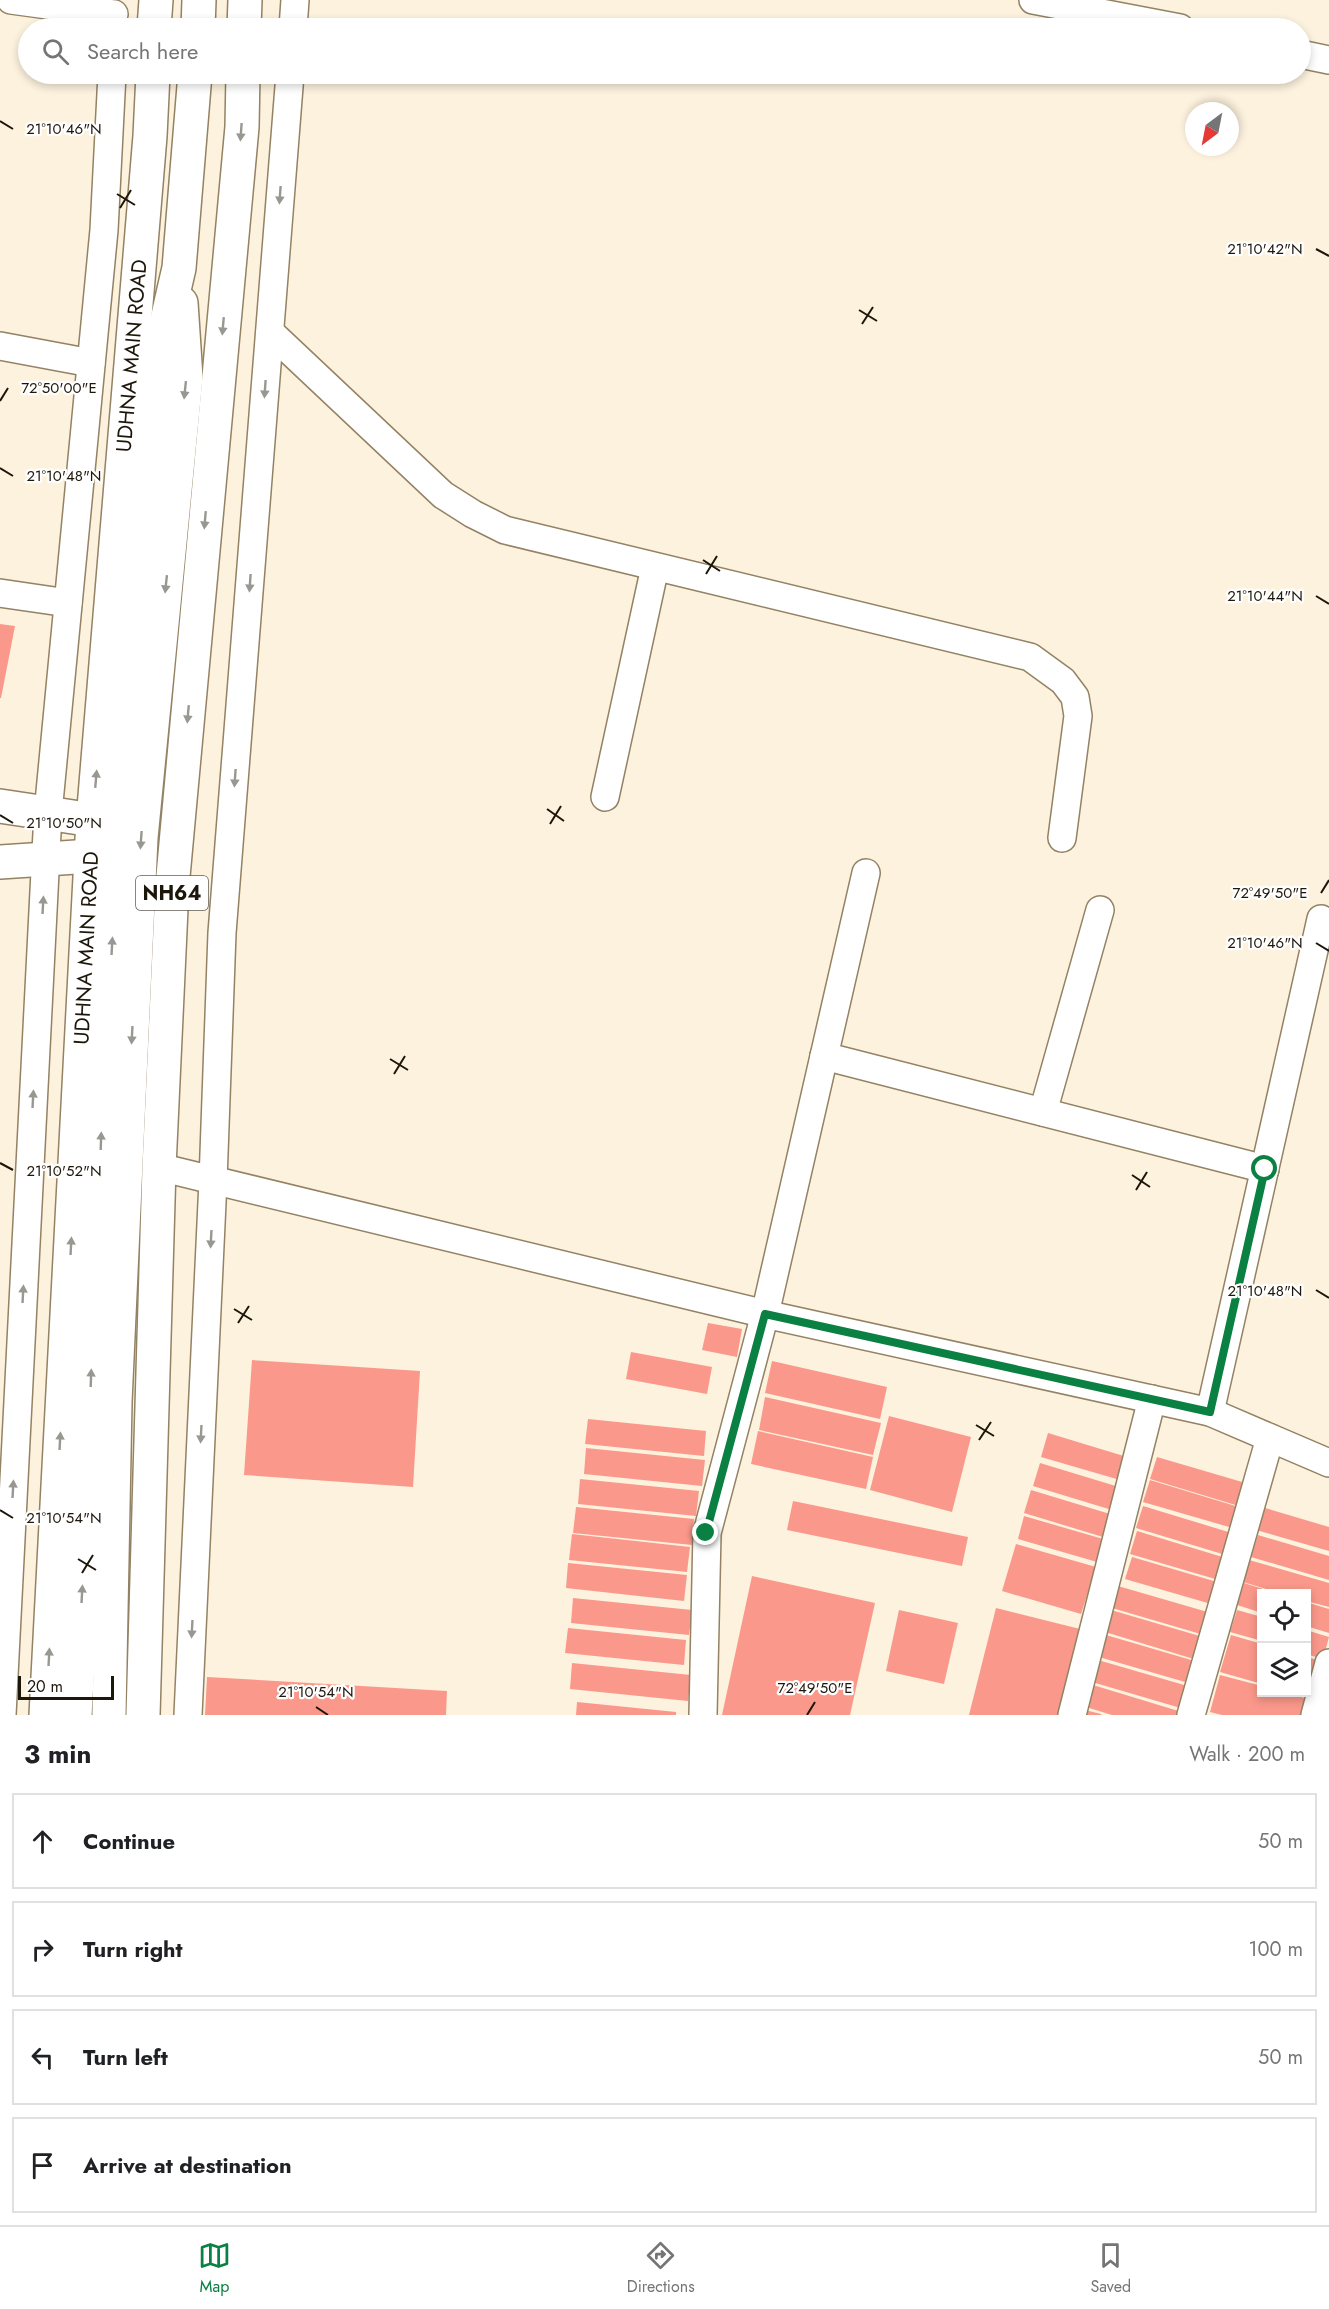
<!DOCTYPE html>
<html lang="en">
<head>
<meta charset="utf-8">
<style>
	:root { --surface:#fff; --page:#f6f6f6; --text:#202124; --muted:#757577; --line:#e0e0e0; --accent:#0b8043 }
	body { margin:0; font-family:Jost,sans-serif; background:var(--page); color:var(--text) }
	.controls { position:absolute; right:18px; bottom:18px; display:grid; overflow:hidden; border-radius:0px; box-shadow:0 3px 9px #0003 }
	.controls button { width:54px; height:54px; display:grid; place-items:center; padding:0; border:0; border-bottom:2px solid var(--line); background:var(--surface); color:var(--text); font:30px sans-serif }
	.compass { position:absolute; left:1185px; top:102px; width:54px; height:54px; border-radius:50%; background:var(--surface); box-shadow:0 3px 9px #0003; rotate:212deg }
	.scale { position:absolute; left:18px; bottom:15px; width:96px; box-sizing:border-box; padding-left:6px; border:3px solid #1d170b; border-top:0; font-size:16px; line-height:21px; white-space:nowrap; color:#1d170b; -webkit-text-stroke:4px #fff; paint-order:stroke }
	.stop { position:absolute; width:18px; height:18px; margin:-14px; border:4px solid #0b8043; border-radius:50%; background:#fff }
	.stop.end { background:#0b8043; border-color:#fff; box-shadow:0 2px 6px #0008 }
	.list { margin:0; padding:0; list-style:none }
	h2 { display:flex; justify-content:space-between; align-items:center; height:78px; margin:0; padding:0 24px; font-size:26px }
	h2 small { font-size:20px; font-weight:400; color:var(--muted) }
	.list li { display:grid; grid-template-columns:39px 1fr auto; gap:18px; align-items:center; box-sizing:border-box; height:96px; margin:0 12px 12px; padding:0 12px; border:2px solid var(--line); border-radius:0px }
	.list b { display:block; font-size:22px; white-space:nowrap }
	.list em { font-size:20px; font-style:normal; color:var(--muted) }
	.icon { flex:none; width:33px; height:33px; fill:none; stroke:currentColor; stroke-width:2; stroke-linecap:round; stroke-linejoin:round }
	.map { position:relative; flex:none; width:1329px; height:1715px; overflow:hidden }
	.search { position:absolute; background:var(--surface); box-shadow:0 3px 9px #0003; left:18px; right:18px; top:18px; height:66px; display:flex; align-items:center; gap:15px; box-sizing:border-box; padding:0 21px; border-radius:33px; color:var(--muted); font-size:22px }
	.sheet { height:510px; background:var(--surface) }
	nav { display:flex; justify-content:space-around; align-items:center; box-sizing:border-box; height:84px; border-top:2px solid var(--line); background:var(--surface); font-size:16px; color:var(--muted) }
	nav a { display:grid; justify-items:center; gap:3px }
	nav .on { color:var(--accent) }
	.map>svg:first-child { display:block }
</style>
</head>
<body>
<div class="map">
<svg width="1329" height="1715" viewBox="0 0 1329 1715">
	<rect width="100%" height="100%" fill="#fdf2de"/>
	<g fill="#fa988b">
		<path d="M 0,624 L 15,626 L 1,698 L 0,698 Z"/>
		<path d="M 708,1323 L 742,1329 L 737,1357 L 702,1350 Z"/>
		<path d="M 631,1352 L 712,1367 L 707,1394 L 626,1379 Z"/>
		<path d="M 252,1360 L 420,1371 L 413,1487 L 244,1475 Z"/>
		<path d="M 772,1361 L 887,1387 L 880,1419 L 765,1393 Z"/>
		<path d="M 765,1397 L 881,1423 L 873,1455 L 759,1430 Z"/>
		<path d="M 889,1416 L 971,1437 L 952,1512 L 870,1490 Z"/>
		<path d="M 588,1419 L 706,1431 L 704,1456 L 585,1444 Z"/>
		<path d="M 758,1431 L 873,1457 L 866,1489 L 751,1464 Z"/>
		<path d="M 1048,1433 L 1127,1457 L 1120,1480 L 1041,1457 Z"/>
		<path d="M 586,1448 L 705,1460 L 702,1486 L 584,1474 Z"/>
		<path d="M 1157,1457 L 1249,1484 L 1242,1507 L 1150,1479 Z"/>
		<path d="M 1040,1463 L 1119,1487 L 1112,1510 L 1033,1486 Z"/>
		<path d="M 580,1479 L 699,1491 L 696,1516 L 578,1504 Z"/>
		<path d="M 1150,1480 L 1242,1508 L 1236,1529 L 1143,1502 Z"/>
		<path d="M 1031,1490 L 1110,1514 L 1103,1537 L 1024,1513 Z"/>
		<path d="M 793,1501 L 968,1537 L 962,1566 L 787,1530 Z"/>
		<path d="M 1143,1506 L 1235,1534 L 1229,1556 L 1136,1528 Z"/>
		<path d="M 576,1507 L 694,1519 L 692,1545 L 573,1533 Z"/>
		<path d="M 1262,1507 L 1329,1527 L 1329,1551 L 1256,1530 Z"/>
		<path d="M 1024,1516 L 1103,1539 L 1097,1562 L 1018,1539 Z"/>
		<path d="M 1137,1531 L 1229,1559 L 1222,1581 L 1130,1554 Z"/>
		<path d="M 572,1534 L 690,1547 L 687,1572 L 569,1560 Z"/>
		<path d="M 1258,1535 L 1329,1556 L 1329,1580 L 1251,1557 Z"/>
		<path d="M 1016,1544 L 1096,1567 L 1081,1614 L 1002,1591 Z"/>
		<path d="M 1132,1557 L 1224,1584 L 1218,1606 L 1125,1579 Z"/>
		<path d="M 1249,1560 L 1329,1583 L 1329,1607 L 1306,1601 L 1306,1594 L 1283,1594 L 1243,1582 Z"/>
		<path d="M 568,1563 L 687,1575 L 684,1601 L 566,1588 Z"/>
		<path d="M 752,1576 L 875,1603 L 850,1715 L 722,1715 Z"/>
		<path d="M 1244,1583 L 1276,1593 L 1262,1594 L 1262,1613 L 1237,1605 Z"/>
		<path d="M 1118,1586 L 1211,1613 L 1204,1635 L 1112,1608 Z"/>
		<path d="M 573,1598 L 692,1610 L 689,1635 L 571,1623 Z"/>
		<path d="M 1306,1602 L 1329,1609 L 1329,1633 L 1306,1626 Z"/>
		<path d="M 996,1608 L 1084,1630 L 1063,1715 L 969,1715 Z"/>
		<path d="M 899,1610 L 958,1623 L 944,1684 L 886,1671 Z"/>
		<path d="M 1111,1610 L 1203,1637 L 1197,1660 L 1105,1632 Z"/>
		<path d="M 1237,1610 L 1262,1617 L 1262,1641 L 1230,1632 Z"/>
		<path d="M 568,1628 L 686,1640 L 684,1665 L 565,1653 Z"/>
		<path d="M 1306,1630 L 1329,1637 L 1323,1659 L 1306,1654 Z"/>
		<path d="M 1106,1635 L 1198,1662 L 1192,1684 L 1099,1657 Z"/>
		<path d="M 1231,1635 L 1262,1644 L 1262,1684 L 1220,1672 Z"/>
		<path d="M 1306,1657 L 1322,1661 L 1312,1698 L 1295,1693 L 1306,1692 Z"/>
		<path d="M 1098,1660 L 1191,1687 L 1184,1709 L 1092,1682 Z"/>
		<path d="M 572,1663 L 691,1675 L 688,1701 L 570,1689 Z"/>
		<path d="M 1220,1675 L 1262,1686 L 1262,1692 L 1284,1692 L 1312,1700 L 1308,1715 L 1222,1715 L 1210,1712 Z"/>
		<path d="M 207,1677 L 447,1691 L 446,1715 L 205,1715 Z"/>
		<path d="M 1093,1685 L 1185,1713 L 1184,1715 L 1112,1715 L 1086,1707 Z"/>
		<path d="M 577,1702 L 676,1712 L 676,1715 L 576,1715 Z"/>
		<path d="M 1085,1710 L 1101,1714 L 1101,1715 L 1083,1715 Z"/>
	</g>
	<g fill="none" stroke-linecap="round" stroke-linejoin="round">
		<g stroke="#938263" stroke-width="30">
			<g id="minor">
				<path d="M 11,0 L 114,14"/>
				<path d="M 1033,0 L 1180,28"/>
				<path d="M 293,28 L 295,0"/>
				<path d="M 1300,54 L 1329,60"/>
				<path d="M 270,332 L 443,495 L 473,514 L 505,530 L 1030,657 L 1063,681 L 1075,697 L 1078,716 L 1062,838"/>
				<path d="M 0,346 L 91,363"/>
				<path d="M 0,593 L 68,603"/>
				<path d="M 605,797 L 655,567"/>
				<path d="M 824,1056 L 1265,1169"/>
				<path d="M 1043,1112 L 1100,910"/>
				<path d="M 159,1167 L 765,1314 L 1210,1412 L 1329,1463"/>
				<path d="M 1210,1412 L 1321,919"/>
				<path d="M 2,1715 L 48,813 L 104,230 L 112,74"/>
				<path d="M 188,1715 L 213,1181 L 222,933 L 290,74"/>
				<path d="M 703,1715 L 707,1533 L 765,1314 L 866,873"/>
				<path d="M 1072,1715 L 1152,1399"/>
				<path d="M 1191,1715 L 1270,1438"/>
				<path d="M 1315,1715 L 1329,1663"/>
			</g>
		</g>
		<g stroke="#938263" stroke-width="36">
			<g id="tertiary">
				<path d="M 0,806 L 93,820"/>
				<path d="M 0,862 L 91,856"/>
			</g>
		</g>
		<g stroke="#938263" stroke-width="36">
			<g id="secondary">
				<path d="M 198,28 L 199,0"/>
				<path d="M 75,1715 L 85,1544 L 104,1080 L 132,609 L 156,368 L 179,268 L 195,74"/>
				<path d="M 109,1715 L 115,1402 L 141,838 L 186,378 L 181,303"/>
			</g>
		</g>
		<g stroke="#938263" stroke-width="36">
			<g id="trunk">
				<path d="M 154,28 L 156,0"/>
				<path d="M 244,28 L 245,0"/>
				<path id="s1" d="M 46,1715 L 93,820 L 150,136 L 153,74"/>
				<path d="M 143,1715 L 159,1167 L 172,887 L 242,127 L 243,74"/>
			</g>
		</g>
		<use href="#minor" stroke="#fff" stroke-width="27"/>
		<use href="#tertiary" stroke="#fff" stroke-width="33"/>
		<use href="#secondary" stroke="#fff" stroke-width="33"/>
		<use href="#trunk" stroke="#fff" stroke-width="33"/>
	</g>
	<defs><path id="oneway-solid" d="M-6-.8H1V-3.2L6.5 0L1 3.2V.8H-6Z" transform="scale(1.5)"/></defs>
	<g fill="#999791">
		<use href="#oneway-solid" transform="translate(241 132) rotate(94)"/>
		<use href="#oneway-solid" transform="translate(280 195) rotate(94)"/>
		<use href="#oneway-solid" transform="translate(223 326) rotate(95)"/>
		<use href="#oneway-solid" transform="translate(265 389) rotate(94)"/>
		<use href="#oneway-solid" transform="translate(185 390) rotate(96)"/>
		<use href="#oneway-solid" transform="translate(205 520) rotate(95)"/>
		<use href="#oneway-solid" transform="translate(250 583) rotate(94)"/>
		<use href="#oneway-solid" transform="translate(166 584) rotate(96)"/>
		<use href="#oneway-solid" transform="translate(188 714) rotate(95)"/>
		<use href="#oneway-solid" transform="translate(235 778) rotate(94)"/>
		<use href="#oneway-solid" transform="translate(96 779) rotate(-85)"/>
		<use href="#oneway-solid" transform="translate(141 840) rotate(94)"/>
		<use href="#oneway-solid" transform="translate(43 905) rotate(-87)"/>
		<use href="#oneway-solid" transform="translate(112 946) rotate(-87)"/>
		<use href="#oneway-solid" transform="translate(132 1035) rotate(93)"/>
		<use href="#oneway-solid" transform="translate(33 1099) rotate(-87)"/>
		<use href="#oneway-solid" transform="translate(101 1141) rotate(-88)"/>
		<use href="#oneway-solid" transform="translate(211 1239) rotate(93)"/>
		<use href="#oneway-solid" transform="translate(71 1246) rotate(-87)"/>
		<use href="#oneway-solid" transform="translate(23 1294) rotate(-87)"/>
		<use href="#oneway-solid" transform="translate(91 1378) rotate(-88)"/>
		<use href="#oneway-solid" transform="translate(201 1434) rotate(93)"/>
		<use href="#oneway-solid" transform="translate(60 1441) rotate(-87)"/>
		<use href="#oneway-solid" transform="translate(13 1489) rotate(-87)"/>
		<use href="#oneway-solid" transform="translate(82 1594) rotate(-87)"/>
		<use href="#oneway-solid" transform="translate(192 1629) rotate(93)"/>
		<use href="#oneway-solid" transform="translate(49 1657) rotate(-87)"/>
	</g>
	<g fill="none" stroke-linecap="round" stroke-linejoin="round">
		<path stroke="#0b8043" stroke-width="8" d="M 706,1533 L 765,1314 L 1210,1412 L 1265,1169"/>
	</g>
	<path fill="none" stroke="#1d170b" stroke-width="2" d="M 0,121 L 13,129M 117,194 L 135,205M 120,208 L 131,190M 1316,249 L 1329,256M 859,310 L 877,321M 862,324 L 873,307M 0,401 L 8,388M 0,468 L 13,476M 703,560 L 720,571M 706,574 L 717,556M 1316,596 L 1329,604M 547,809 L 564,821M 0,815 L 13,823M 550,824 L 561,806M 1321,893 L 1329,880M 1316,943 L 1329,951M 390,1059 L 408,1070M 394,1074 L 405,1056M 0,1163 L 13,1170M 1132,1175 L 1150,1187M 1136,1190 L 1147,1172M 1316,1290 L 1329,1298M 234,1309 L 252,1320M 238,1323 L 249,1306M 976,1425 L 994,1436M 979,1440 L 991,1422M 0,1510 L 13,1518M 78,1559 L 96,1570M 82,1573 L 93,1555M 316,1707 L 328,1715M 807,1715 L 815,1702"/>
	<g text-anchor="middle" stroke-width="4.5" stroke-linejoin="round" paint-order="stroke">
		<rect fill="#fff" stroke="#615d54" stroke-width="1.5" x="136" y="876" width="72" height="34" rx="4.5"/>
		<g font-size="20" font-weight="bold" fill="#1d170b">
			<text x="172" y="900">NH64</text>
		</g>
		<g font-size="21" fill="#1d170b" stroke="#fff">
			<text dy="7" stroke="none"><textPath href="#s1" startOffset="1362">UDHNA MAIN ROAD</textPath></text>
			<text dy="7" stroke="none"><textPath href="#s1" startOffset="768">UDHNA MAIN ROAD</textPath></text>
		</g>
	</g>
	<g font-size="15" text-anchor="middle" fill="#1d170b" stroke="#fff" stroke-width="4.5" stroke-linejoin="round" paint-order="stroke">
		<text x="64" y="134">21°10'46"N</text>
		<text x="1265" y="254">21°10'42"N</text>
		<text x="59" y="393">72°50'00"E</text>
		<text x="64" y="481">21°10'48"N</text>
		<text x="1265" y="601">21°10'44"N</text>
		<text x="64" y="828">21°10'50"N</text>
		<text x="1270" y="898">72°49'50"E</text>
		<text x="1265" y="948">21°10'46"N</text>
		<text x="64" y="1176">21°10'52"N</text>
		<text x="1265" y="1296">21°10'48"N</text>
		<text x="64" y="1523">21°10'54"N</text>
		<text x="815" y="1693">72°49'50"E</text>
		<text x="316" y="1697">21°10'54"N</text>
	</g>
</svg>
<div class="controls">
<button><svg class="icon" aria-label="locate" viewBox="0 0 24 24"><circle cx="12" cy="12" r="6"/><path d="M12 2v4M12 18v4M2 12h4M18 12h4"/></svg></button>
<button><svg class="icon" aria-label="layers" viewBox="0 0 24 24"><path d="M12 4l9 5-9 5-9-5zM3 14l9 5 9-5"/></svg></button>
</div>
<svg class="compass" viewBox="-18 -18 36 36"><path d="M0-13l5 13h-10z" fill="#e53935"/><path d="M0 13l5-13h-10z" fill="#757577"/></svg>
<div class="scale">20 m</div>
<div class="stop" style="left:1265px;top:1169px"></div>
<div class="stop end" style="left:706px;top:1533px"></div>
<div class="search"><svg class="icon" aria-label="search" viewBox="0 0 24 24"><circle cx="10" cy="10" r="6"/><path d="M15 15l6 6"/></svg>Search here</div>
</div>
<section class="sheet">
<h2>3 min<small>Walk · 200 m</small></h2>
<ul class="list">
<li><svg class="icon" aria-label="ahead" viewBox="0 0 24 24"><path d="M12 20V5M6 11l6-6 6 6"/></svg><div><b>Continue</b></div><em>50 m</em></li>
<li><svg class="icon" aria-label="right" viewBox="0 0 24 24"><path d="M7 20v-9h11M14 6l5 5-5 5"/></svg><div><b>Turn right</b></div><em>100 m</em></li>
<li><svg class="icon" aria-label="left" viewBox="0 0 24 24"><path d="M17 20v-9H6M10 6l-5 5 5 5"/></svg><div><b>Turn left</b></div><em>50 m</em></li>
<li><svg class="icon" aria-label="arrive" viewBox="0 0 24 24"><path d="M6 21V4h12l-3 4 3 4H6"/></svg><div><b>Arrive at destination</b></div></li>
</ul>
</section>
<nav>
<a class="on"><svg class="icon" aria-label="map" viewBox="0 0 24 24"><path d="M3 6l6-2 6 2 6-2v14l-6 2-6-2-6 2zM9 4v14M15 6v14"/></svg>Map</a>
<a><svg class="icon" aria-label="directions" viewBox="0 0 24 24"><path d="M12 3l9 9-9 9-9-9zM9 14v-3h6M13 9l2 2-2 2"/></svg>Directions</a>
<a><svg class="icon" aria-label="saved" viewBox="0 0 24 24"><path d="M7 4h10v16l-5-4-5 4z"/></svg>Saved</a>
</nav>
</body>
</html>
